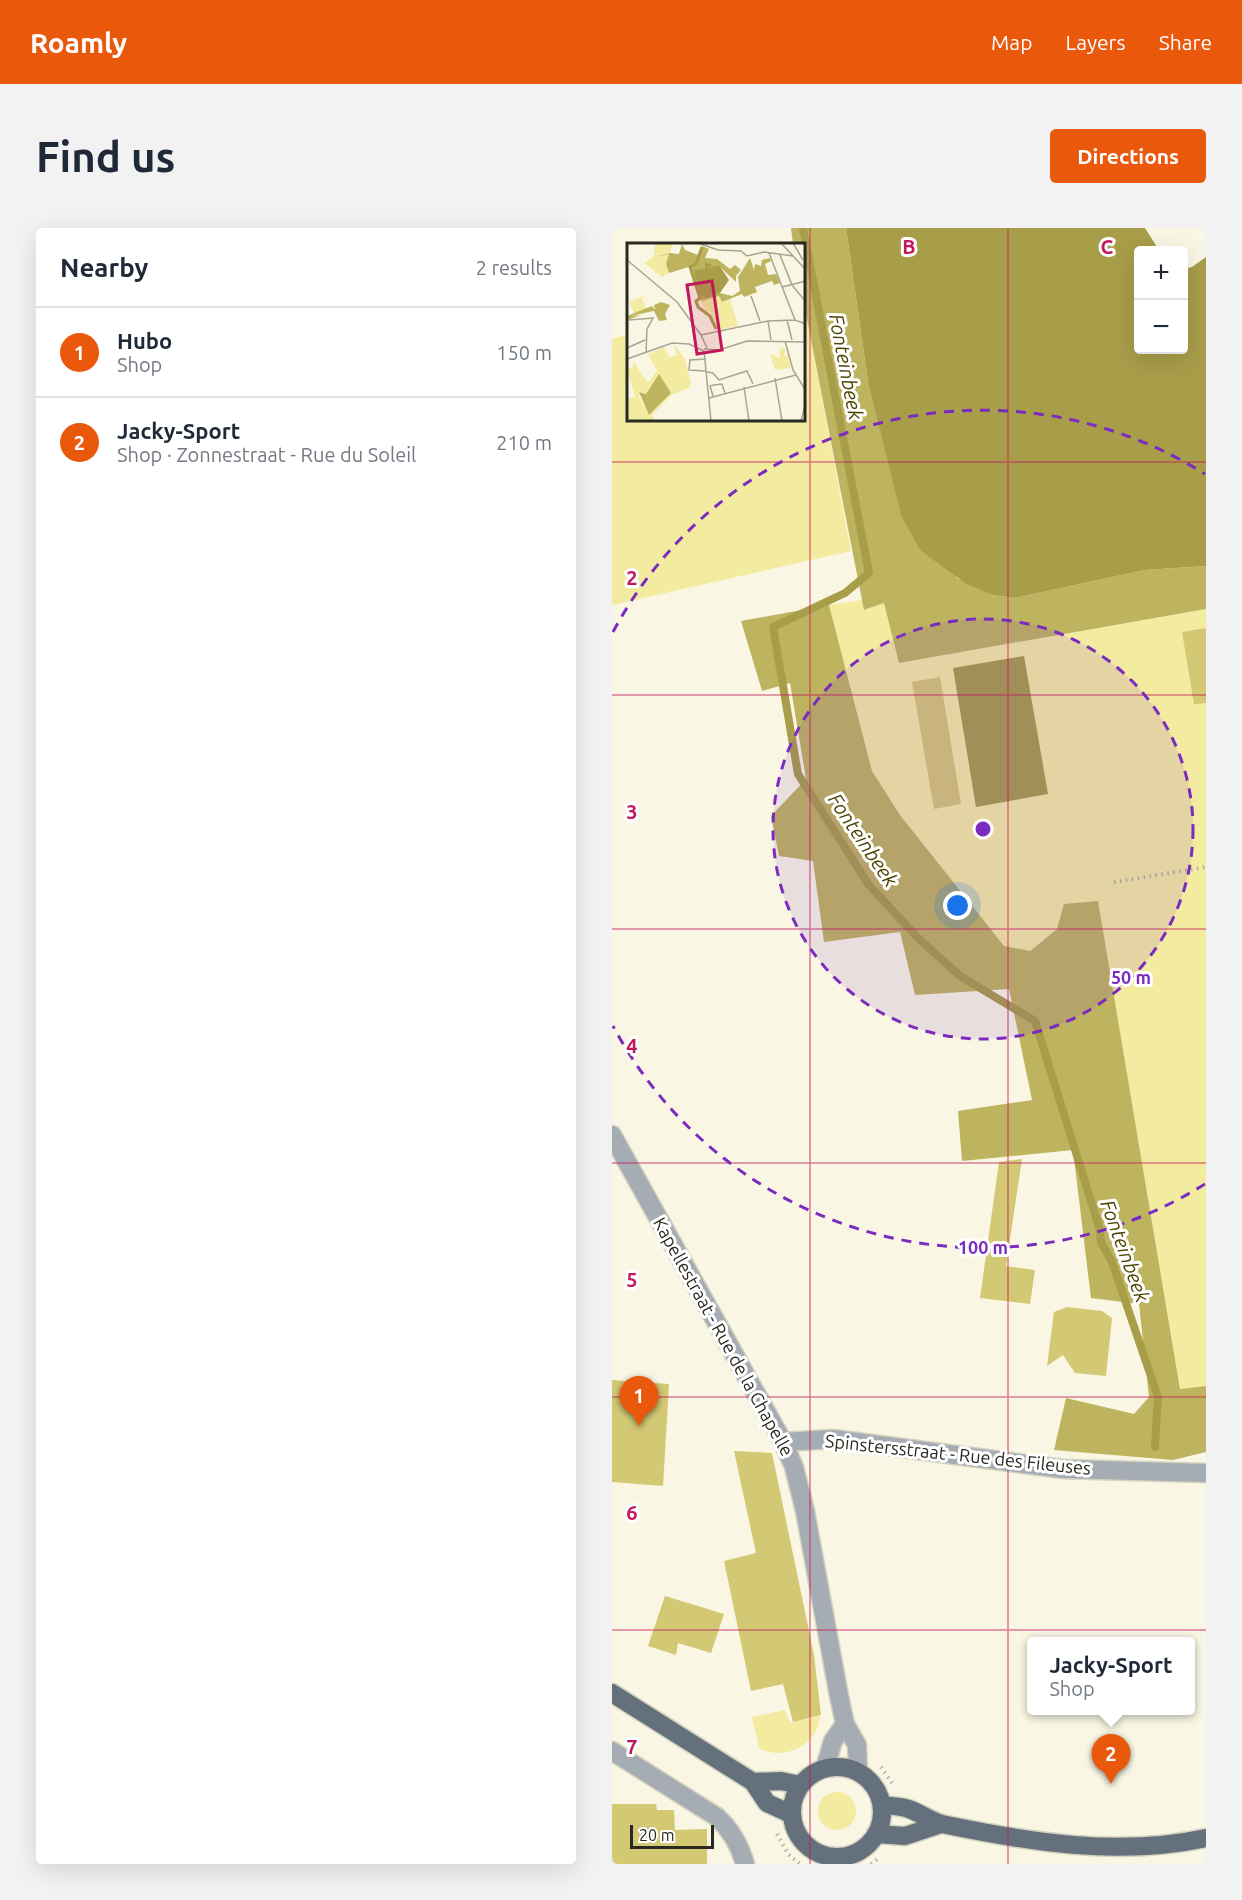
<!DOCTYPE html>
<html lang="en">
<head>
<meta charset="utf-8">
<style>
	:root { --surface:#fff; --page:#f2f2f3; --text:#1f2937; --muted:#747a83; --line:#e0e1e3; --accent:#ea580c }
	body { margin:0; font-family:Ubuntu,sans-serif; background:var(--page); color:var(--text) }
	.controls { position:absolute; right:18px; top:18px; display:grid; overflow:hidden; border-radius:6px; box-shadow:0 6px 24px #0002 }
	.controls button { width:54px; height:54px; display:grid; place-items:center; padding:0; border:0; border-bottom:2px solid var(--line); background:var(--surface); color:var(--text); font:30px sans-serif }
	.scale { position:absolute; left:18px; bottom:15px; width:84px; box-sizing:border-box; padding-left:6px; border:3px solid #292921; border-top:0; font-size:16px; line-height:21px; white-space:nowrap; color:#292921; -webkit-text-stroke:4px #fff; paint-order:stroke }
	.you { position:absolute; left:346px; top:678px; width:21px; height:21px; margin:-15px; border:4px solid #fff; border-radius:50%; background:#1a73e8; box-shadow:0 0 0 9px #1a73e833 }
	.badge { display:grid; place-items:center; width:39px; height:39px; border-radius:50%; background:var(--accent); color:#fff; font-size:20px; font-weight:700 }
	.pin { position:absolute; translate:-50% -50px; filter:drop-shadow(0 2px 3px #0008) }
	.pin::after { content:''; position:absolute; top:32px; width:21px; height:18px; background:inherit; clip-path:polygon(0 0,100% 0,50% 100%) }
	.popup { position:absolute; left:415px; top:1409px; width:168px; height:78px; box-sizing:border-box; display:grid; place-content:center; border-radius:6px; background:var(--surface); filter:drop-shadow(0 2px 4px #0005); font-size:20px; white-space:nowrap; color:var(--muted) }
	.popup b { font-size:22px; color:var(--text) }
	.popup::after { content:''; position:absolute; left:50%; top:100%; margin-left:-12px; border:12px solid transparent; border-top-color:var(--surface) }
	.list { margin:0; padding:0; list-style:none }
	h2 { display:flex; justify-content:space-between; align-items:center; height:78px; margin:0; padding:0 24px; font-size:26px }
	h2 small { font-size:20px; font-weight:400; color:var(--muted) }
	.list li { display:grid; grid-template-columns:39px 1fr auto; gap:18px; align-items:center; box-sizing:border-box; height:90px; padding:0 24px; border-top:2px solid var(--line) }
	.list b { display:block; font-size:22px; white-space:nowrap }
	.list p { margin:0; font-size:20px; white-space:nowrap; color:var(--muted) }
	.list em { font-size:20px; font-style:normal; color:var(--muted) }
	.map { position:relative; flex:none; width:594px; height:1636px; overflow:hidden; border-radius:6px }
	header { display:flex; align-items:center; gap:36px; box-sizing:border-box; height:84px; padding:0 30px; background:var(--accent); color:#fff }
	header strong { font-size:28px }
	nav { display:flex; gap:33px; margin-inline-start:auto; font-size:21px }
	.intro { display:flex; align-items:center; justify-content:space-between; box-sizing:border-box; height:144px; padding:0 36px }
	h1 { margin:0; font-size:42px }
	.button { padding:15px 27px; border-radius:6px; background:var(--accent); color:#fff; font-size:21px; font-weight:700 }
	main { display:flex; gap:36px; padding:0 36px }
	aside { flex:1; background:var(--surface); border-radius:6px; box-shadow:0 6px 24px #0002 }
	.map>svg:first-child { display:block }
</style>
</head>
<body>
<header>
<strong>Roamly</strong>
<nav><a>Map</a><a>Layers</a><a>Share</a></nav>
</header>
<div class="intro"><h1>Find us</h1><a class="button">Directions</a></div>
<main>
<aside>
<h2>Nearby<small>2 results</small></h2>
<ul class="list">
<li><span class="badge">1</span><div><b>Hubo</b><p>Shop</p></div><em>150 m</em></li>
<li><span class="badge">2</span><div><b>Jacky-Sport</b><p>Shop · Zonnestraat - Rue du Soleil</p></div><em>210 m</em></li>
</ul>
</aside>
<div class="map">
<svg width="594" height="1636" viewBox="0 0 594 1636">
	<rect width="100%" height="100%" fill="#f9f7e3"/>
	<g fill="#f3eba0">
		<path d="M 192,76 L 239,323 L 0,377 L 0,111 L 16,106 L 16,192 L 192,192 Z"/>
		<path d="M 250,372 L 253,382 L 272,375 L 288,435 L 594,381 L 594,1158 L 568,1161 L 486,674 L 445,701 L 417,723 L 392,718 L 288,587 L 260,543 L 217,377 Z"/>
		<path d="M 173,1482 L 178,1495 L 208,1488 C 207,1517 171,1534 147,1520 L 140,1489 Z"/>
		<circle cx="225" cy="1583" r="19"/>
	</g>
	<g fill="#beb45f">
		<path d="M 179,0 L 234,0 L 256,153 L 345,350 L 380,367 L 403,370 L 533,342 L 594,338 L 594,381 L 287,435 L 272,375 L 252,382 L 250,372 L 192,76 L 192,16 L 181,16 Z"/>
		<path d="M 217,377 L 260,543 L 288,587 L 392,718 L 418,723 L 445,701 L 452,676 L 486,673 L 568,1161 L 594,1158 L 594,1224 L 561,1232 L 442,1222 L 454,1170 L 522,1186 L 537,1169 L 527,1076 L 479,1070 L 461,922 L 350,933 L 346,883 L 420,872 L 397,761 L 303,767 L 288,704 L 212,714 L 201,633 L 167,628 L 159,588 L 194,551 L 178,455 L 150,463 L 129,393 Z"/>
	</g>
	<g fill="#a89d49">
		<path d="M 234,0 L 533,0 L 547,22 L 526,22 L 526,122 L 572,122 L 572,41 L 580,39 L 594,29 L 594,338 L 533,342 L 403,370 L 380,367 L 353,355 L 308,322 L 289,287 L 256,153 Z"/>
		<path d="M 412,428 L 436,566 L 364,579 L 341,440 Z"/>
	</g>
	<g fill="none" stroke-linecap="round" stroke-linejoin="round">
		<path stroke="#a89d49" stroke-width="8" d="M 191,0 L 257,345 L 233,365 L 161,399 L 186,546 L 257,657 L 306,710 L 348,748 L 423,793 L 488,1002 L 489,1014 L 500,1034 L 546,1169 L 543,1219"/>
	</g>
	<g fill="#d3c873">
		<path d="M 594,400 L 594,475 L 582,476 L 570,404 Z"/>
		<path d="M 328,449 L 349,576 L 322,581 L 300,454 Z"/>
		<path d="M 410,931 L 394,1038 L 423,1042 L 418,1076 L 368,1070 L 387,934 Z"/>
		<path d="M 455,1079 L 490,1083 L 500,1090 L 494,1148 L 463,1145 L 451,1127 L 435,1138 L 442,1084 Z"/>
		<path d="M 0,1152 L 57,1156 L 51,1258 L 0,1254 Z"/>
		<path d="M 122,1223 L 160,1225 L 202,1427 L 209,1487 L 181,1494 L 171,1456 L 139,1463 L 112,1333 L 144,1325 Z"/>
		<path d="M 53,1368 L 112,1386 L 99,1425 L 66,1415 L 64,1427 L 36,1418 Z"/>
		<path d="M 0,1576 L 44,1576 L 45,1582 L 62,1582 L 63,1602 L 95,1601 L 95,1636 L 0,1636 Z"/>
	</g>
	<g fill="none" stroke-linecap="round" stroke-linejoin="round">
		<g stroke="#d4d2c0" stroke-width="21">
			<g id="minor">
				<path d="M 0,907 L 171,1214 L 182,1239 L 193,1283 L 227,1468 L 233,1496 L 245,1517 L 246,1544"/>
				<path d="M 171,1214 L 221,1211 L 451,1241 L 594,1245"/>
				<path d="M 0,1523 L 105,1589 C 119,1602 128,1618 133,1636"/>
				<path d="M 213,1540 L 221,1513 L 233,1496"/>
			</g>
		</g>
		<g stroke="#d4d2c0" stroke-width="21">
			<g id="major">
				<path d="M 0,1465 L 141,1554 L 155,1575 L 179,1586"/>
				<circle cx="225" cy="1584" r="45"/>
				<path d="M 141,1554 L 169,1553 L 188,1557"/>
				<path d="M 270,1577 C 279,1578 288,1578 297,1581 C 308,1585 319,1593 330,1596 C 416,1614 507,1629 594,1610"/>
				<path d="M 264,1606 L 293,1608 L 329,1596"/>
			</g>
		</g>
		<g stroke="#b2b1a1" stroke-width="4" stroke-dasharray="1.5 4.5" stroke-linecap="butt">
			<path d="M 502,654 L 594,639"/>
			<path d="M 269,1539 L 280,1555"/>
			<path d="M 165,1606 L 176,1626 L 188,1636"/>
			<path d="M 259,1636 L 267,1630"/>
		</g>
		<use href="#minor" stroke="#a6acb3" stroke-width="18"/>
		<use href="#major" stroke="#64707b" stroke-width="18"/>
	</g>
	<path fill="none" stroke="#c2185b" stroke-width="1.5" stroke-opacity="0.55" d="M 198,0 L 198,1636M 396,0 L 396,1636M 0,234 L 594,234M 0,467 L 594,467M 0,701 L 594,701M 0,935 L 594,935M 0,1169 L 594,1169M 0,1402 L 594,1402"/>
	<circle cx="371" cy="601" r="210" fill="#7b2cbf" fill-opacity=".12"/>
	<g fill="none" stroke="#7b2cbf" stroke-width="3" stroke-dasharray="10 8">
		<circle cx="371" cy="601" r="210"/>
		<path d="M593 956A419 419 0 0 1 1 798M1 404A419 419 0 0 1 593 246"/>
	</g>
	<g text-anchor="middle" stroke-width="6" stroke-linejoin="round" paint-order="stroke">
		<g font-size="18" fill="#292921" stroke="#fff">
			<text transform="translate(111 1109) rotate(61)" y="6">Kapellestraat - Rue de la Chapelle</text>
			<text transform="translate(346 1227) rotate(6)" y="6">Spinstersstraat - Rue des Fileuses</text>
		</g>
		<g font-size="20" font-style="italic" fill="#4d4500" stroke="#fff">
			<text transform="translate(234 139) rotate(79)" y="7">Fonteinbeek</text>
			<text transform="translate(251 612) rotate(56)" y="7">Fonteinbeek</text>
			<text transform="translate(513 1023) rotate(70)" y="7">Fonteinbeek</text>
		</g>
	</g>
	<g transform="translate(15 15)">
		<rect width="178" height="178" fill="#f9f7e3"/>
		<path d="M 28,0 L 45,0 L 43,10 L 28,12 L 42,11 L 39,21 L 42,30 L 35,34 L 17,20 L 27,13 ZM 23,50 L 15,55 L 20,68 L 7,71 L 0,52 L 3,59 ZM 93,53 L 95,59 L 103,56 L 111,83 L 91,87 L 83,68 L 81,70 L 71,56 ZM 47,101 L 58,116 L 64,140 L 62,145 L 44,152 L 25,172 L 28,178 L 0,178 L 0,155 L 8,154 L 0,126 L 6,124 L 6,118 L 21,140 L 30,128 L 21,111 L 37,104 L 42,114 L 50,113 ZM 23,143 L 44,150 L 22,172 L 12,153 L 14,148 L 19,151 ZM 159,105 L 157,112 L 161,112 L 164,125 L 148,127 L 143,111 L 153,115 L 152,106 Z" fill="#f3eba0" fill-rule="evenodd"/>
		<path d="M 55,1 L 58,7 L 71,12 L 75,3 L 82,6 L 78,15 L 90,16 L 103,26 L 108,22 L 114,27 L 109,33 L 109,39 L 91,22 L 85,27 L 66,27 L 75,53 L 93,50 L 105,53 L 113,48 L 111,34 L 123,15 L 127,27 L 128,21 L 134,23 L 135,17 L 143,15 L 144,18 L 138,21 L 141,32 L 149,31 L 153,40 L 147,42 L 145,38 L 128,44 L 130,49 L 117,54 L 115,51 L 95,59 L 92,53 L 75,58 L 62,24 L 42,30 L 39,21 L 42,11 L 28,14 L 43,10 L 52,11 ZM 34,59 L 43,62 L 38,71 L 40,77 L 32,78 L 27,68 L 3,73 L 14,72 L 0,77 L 0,73 L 25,63 L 28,67 L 27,62 ZM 32,131 L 44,150 L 22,172 L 12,149 L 19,151 Z" fill="#beb45f"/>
		<path d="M 78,19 L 86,22 L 79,26 L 92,22 L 102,37 L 93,50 L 79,55 L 74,52 L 66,27 L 78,26 Z" fill="#a89d49"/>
		<path fill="none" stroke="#a89d49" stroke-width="3" d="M 75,4 L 69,21 L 63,24 L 73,55 L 69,58 L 71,64 L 83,73 L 89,86"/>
		<path fill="none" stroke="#a6a595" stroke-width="1.5" d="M 71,0 L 91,7 L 114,8 L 120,13 L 137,9 L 166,13M 154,0 L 179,27M 166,0 L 176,17M 142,10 L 168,77M 153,12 L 165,42 L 179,59M 0,17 L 50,59 L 74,92 L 80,105M 155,44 L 179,38M 124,53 L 133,78M 2,77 L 26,75 L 20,86 L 19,110M 160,77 L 165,97M 141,78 L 144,97M 74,92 L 141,78 L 168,77 L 179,81M 158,98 L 166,127 L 179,148M 0,105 L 18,97M 77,106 L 92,107 L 120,98 L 178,99M 0,116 L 45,100 L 62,101 L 77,108 L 84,178M 79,116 L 63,117 L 62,127 L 79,128M 80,129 L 86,130 L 92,137 L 120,128 L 126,141M 148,135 L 155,178M 117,144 L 122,178M 86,153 L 83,143 L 87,142 L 95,141 L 98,150M 82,155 L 169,132M 174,178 L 179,158"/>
		<path fill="#c2185b" fill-opacity="0.15" stroke="#c2185b" stroke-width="3" d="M 85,38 L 95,107 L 70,111 L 60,42 Z"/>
		<rect width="178" height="178" fill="none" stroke="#292921" stroke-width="3"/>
	</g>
	<g font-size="20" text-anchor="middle" font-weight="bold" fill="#c2185b" stroke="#fff" stroke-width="6" stroke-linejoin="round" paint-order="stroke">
		<text x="297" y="26">B</text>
		<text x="495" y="26">C</text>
		<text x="20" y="357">2</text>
		<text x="20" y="591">3</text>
		<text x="20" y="825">4</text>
		<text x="20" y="1059">5</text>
		<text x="20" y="1292">6</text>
		<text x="20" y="1526">7</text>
	</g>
	<circle cx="371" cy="601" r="9" fill="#7b2cbf" stroke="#fff" stroke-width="3"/>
	<g font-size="18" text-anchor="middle" font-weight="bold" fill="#7b2cbf" stroke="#fff" stroke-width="6" stroke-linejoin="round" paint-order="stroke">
		<text x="519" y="756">50 m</text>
		<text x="371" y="1026">100 m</text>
	</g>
</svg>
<div class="controls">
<button>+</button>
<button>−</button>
</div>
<div class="scale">20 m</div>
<div class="you"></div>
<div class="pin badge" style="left:27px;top:1198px">1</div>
<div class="pin badge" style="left:499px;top:1556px">2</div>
<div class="popup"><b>Jacky-Sport</b>Shop</div>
</div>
</main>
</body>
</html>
